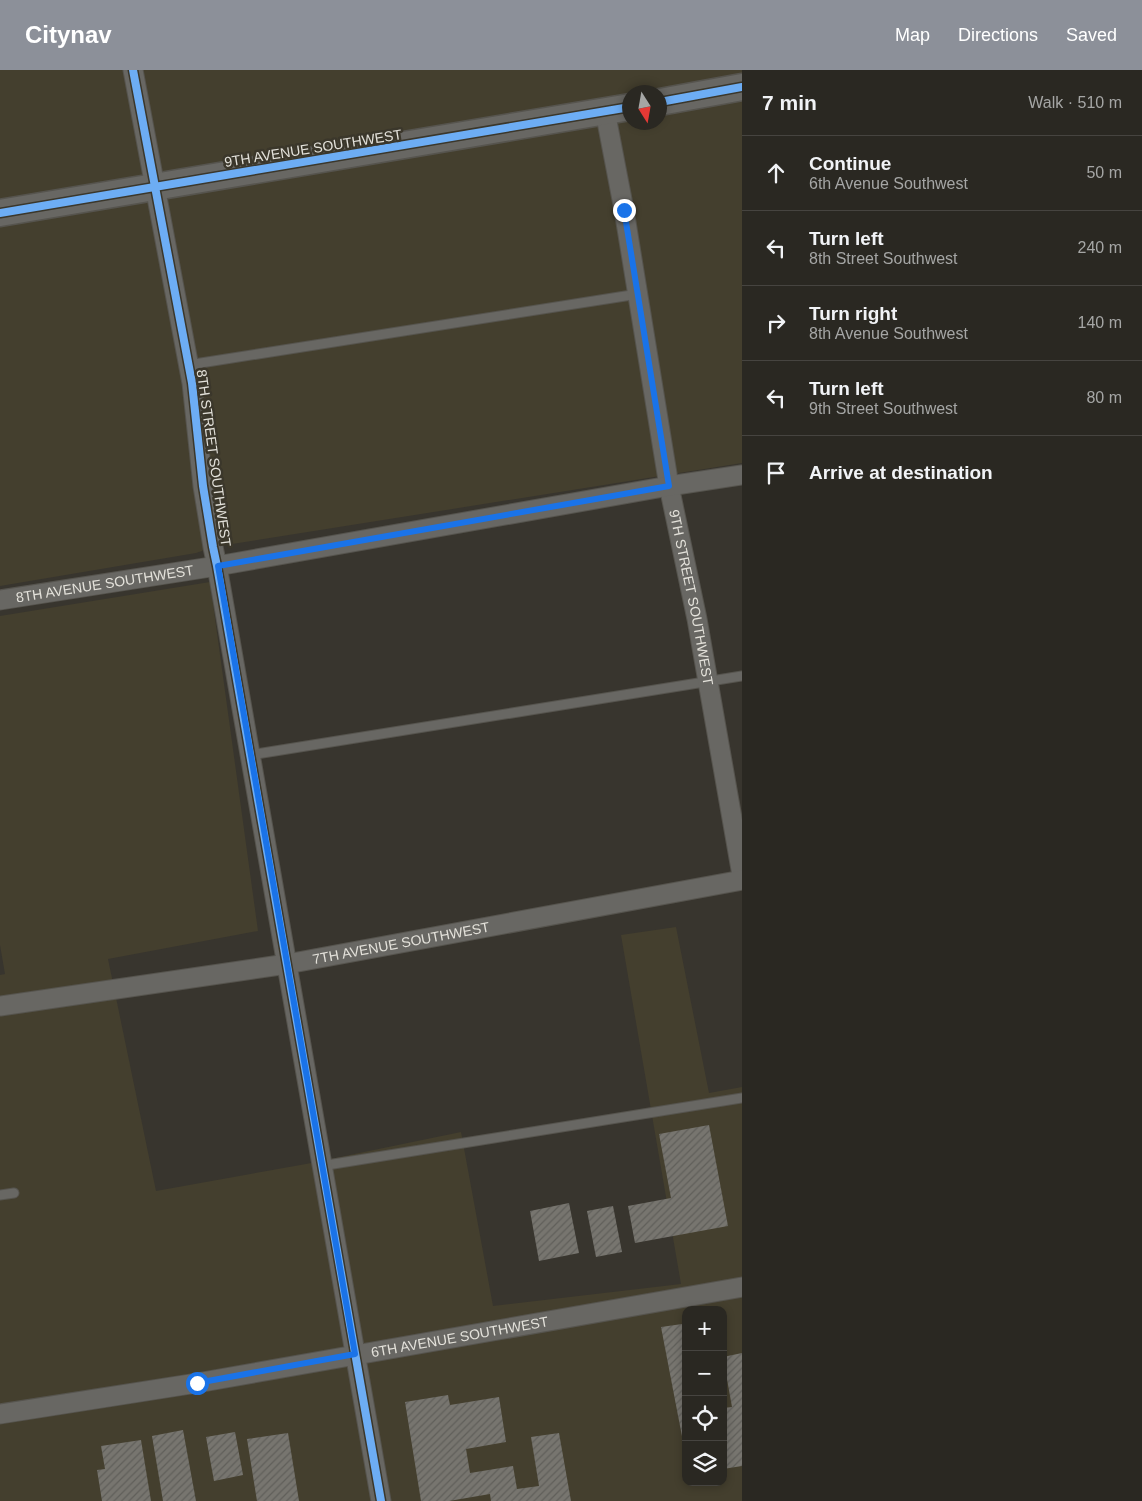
<!DOCTYPE html>
<html lang="en">
<head>
<meta charset="utf-8">
<style>
	:root { --surface:#2a2822; --page:#32302a; --text:#f1f3f6; --muted:#a5a6a5; --line:#464440; --accent:#8c9099 }
	body { margin:0; font-family:Arial,sans-serif; background:var(--page); color:var(--text) }
	.controls { position:absolute; right:15px; bottom:15px; display:grid; overflow:hidden; border-radius:10px; box-shadow:0 2px 8px #0003 }
	.controls button { width:45px; height:45px; display:grid; place-items:center; padding:0; border:0; border-bottom:1px solid var(--line); background:var(--surface); color:var(--text); font:25px sans-serif }
	.compass { position:absolute; left:622px; top:15px; width:45px; height:45px; border-radius:50%; background:var(--surface); box-shadow:0 2px 8px #0003; rotate:169deg }
	.stop { position:absolute; width:15px; height:15px; margin:-11px; border:4px solid #1a73e8; border-radius:50%; background:#fff }
	.stop.end { background:#1a73e8; border-color:#fff; box-shadow:0 1px 5px #0008 }
	.list { margin:0; padding:0; list-style:none }
	h2 { display:flex; justify-content:space-between; align-items:center; height:65px; margin:0; padding:0 20px; font-size:21px }
	h2 small { font-size:16px; font-weight:400; color:var(--muted) }
	.list li { display:grid; grid-template-columns:32px 1fr auto; gap:15px; align-items:center; box-sizing:border-box; height:75px; padding:0 20px; border-top:1px solid var(--line) }
	.list b { display:block; font-size:19px; white-space:nowrap }
	.list p { margin:0; font-size:16px; white-space:nowrap; color:var(--muted) }
	.list em { font-size:16px; font-style:normal; color:var(--muted) }
	.icon { flex:none; width:28px; height:28px; fill:none; stroke:currentColor; stroke-width:2; stroke-linecap:round; stroke-linejoin:round }
	.map { position:relative; flex:none; width:742px; height:1431px; overflow:hidden }
	header { display:flex; align-items:center; gap:30px; box-sizing:border-box; height:70px; padding:0 25px; background:var(--accent); color:#fff }
	header strong { font-size:24px }
	nav { display:flex; gap:28px; margin-inline-start:auto; font-size:18px }
	main { display:flex }
	aside { flex:1; background:var(--surface) }
	.map>svg:first-child { display:block }
</style>
</head>
<body>
<header>
<strong>Citynav</strong>
<nav><a>Map</a><a>Directions</a><a>Saved</a></nav>
</header>
<main>
<div class="map">
<svg width="742" height="1431" viewBox="0 0 742 1431">
	<defs>
		<pattern id="building-hatch" width="6" height="6" patternUnits="userSpaceOnUse" patternTransform="scale(1.25)"><rect width="6" height="6" fill="#77756f"/><path d="M-1 1l2-2M0 6l6-6M5 7l2-2" fill="none" stroke="#605f5a"/></pattern>
	</defs>
	<rect width="100%" height="100%" fill="#38352e"/>
	<g fill="#443f2e" fill-rule="evenodd">
		<path d="M 0,0 L 742,0 L 742,393 L 213,477 L 196,483 L 0,516 ZM 630,22 L 660,22 L 660,52 L 630,52 Z"/>
		<path d="M 210,512 L 258,861 L 108,889 L 156,1121 L 306,1094 L 461,1062 L 493,1236 L 681,1214 L 621,865 L 676,857 L 709,1023 L 742,1017 L 742,1431 L 0,1431 L 0,905 L 5,904 L 0,875 L 0,546 ZM 686,1240 L 723,1240 L 723,1412 L 686,1412 Z"/>
	</g>
	<g fill="url(#building-hatch)">
		<path d="M 709,1055 L 728,1156 L 635,1173 L 628,1136 L 671,1128 L 659,1064 Z"/>
		<path d="M 569,1133 L 579,1183 L 539,1191 L 530,1141 Z"/>
		<path d="M 613,1136 L 622,1182 L 596,1187 L 587,1141 Z"/>
		<path d="M 682,1254 L 686,1275 L 685,1382 L 661,1257 Z"/>
		<path d="M 742,1283 L 742,1396 L 723,1399 L 723,1338 L 732,1337 L 723,1287 Z"/>
		<path d="M 448,1325 L 450,1335 L 499,1327 L 506,1372 L 466,1379 L 470,1403 L 513,1396 L 517,1419 L 539,1416 L 531,1367 L 559,1363 L 571,1431 L 491,1431 L 490,1424 L 449,1431 L 421,1431 L 405,1332 Z"/>
		<path d="M 183,1360 L 196,1431 L 163,1431 L 152,1366 Z"/>
		<path d="M 235,1362 L 243,1405 L 214,1411 L 206,1367 Z"/>
		<path d="M 288,1363 L 299,1431 L 257,1431 L 247,1369 Z"/>
		<path d="M 141,1370 L 151,1431 L 102,1431 L 97,1400 L 105,1399 L 101,1376 Z"/>
	</g>
	<g fill="none" stroke-linecap="round" stroke-linejoin="round">
		<g stroke="#56544e" stroke-width="11">
			<g id="lane">
				<path d="M 188,295 L 638,224"/>
				<path d="M 250,685 L 742,606"/>
				<path d="M 321,1096 L 742,1028"/>
				<path d="M 0,1125 L 14,1123"/>
			</g>
		</g>
		<g stroke="#56544e" stroke-width="21">
			<g id="street">
				<path d="M 133,0 L 192,313 L 203,416 L 213,477 L 217,496 L 381,1431"/>
				<path id="s1" d="M 605,41 L 624,140 L 669,416 L 697,549 L 742,805"/>
				<path id="s2" d="M 0,530 L 217,496 L 669,416 L 742,405"/>
				<path id="s3" d="M 0,936 L 287,894 L 742,810"/>
				<path id="s4" d="M 0,1344 L 197,1313 L 742,1217"/>
			</g>
		</g>
		<g stroke="#56544e" stroke-width="29">
			<g id="secondary">
				<path d="M 660,32 L 742,17"/>
				<path d="M 0,143 L 630,37"/>
			</g>
		</g>
		<use href="#lane" stroke="#686763" stroke-width="9"/>
		<use href="#street" stroke="#686763" stroke-width="19"/>
		<use href="#secondary" stroke="#686763" stroke-width="26"/>
		<g stroke="#3b372b" stroke-width="11">
			<g id="cycleway">
				<path d="M 133,0 L 192,313 L 203,416 L 213,477 L 217,496 L 381,1431"/>
				<path d="M 660,32 L 742,17"/>
				<path d="M 0,143 L 630,37"/>
			</g>
		</g>
		<use href="#cycleway" stroke="#6dadf4" stroke-width="8"/>
	</g>
	<g fill="none" stroke-linecap="round" stroke-linejoin="round">
		<path stroke="#1a73e8" stroke-width="6" d="M 197,1313 L 355,1284 L 218,496 L 669,416 L 624,140"/>
	</g>
	<g text-anchor="middle" stroke-width="5" stroke-linejoin="round" paint-order="stroke">
		<g font-size="14" fill="#e3e1da" stroke="#3b372b">
			<text transform="translate(313 78) rotate(-9)" y="5">9TH AVENUE SOUTHWEST</text>
			<text transform="translate(214 388) rotate(82)" y="5">8TH STREET SOUTHWEST</text>
			<text dy="5" stroke="none"><textPath href="#s2" startOffset="106">8TH AVENUE SOUTHWEST</textPath></text>
			<text dy="5" stroke="none"><textPath href="#s1" startOffset="494">9TH STREET SOUTHWEST</textPath></text>
			<text dy="5" stroke="none"><textPath href="#s3" startOffset="406">7TH AVENUE SOUTHWEST</textPath></text>
			<text dy="5" stroke="none"><textPath href="#s4" startOffset="466">6TH AVENUE SOUTHWEST</textPath></text>
		</g>
	</g>
</svg>
<div class="controls">
<button>+</button>
<button>−</button>
<button><svg class="icon" aria-label="locate" viewBox="0 0 24 24"><circle cx="12" cy="12" r="6"/><path d="M12 2v4M12 18v4M2 12h4M18 12h4"/></svg></button>
<button><svg class="icon" aria-label="layers" viewBox="0 0 24 24"><path d="M12 4l9 5-9 5-9-5zM3 14l9 5 9-5"/></svg></button>
</div>
<svg class="compass" viewBox="-18 -18 36 36"><path d="M0-13l5 13h-10z" fill="#e53935"/><path d="M0 13l5-13h-10z" fill="#a5a6a5"/></svg>
<div class="stop" style="left:197px;top:1313px"></div>
<div class="stop end" style="left:624px;top:140px"></div>
</div>
<aside>
<h2>7 min<small>Walk · 510 m</small></h2>
<ul class="list">
<li><svg class="icon" aria-label="ahead" viewBox="0 0 24 24"><path d="M12 20V5M6 11l6-6 6 6"/></svg><div><b>Continue</b><p>6th Avenue Southwest</p></div><em>50 m</em></li>
<li><svg class="icon" aria-label="left" viewBox="0 0 24 24"><path d="M17 20v-9H6M10 6l-5 5 5 5"/></svg><div><b>Turn left</b><p>8th Street Southwest</p></div><em>240 m</em></li>
<li><svg class="icon" aria-label="right" viewBox="0 0 24 24"><path d="M7 20v-9h11M14 6l5 5-5 5"/></svg><div><b>Turn right</b><p>8th Avenue Southwest</p></div><em>140 m</em></li>
<li><svg class="icon" aria-label="left" viewBox="0 0 24 24"><path d="M17 20v-9H6M10 6l-5 5 5 5"/></svg><div><b>Turn left</b><p>9th Street Southwest</p></div><em>80 m</em></li>
<li><svg class="icon" aria-label="arrive" viewBox="0 0 24 24"><path d="M6 21V4h12l-3 4 3 4H6"/></svg><div><b>Arrive at destination</b></div></li>
</ul>
</aside>
</main>
</body>
</html>
